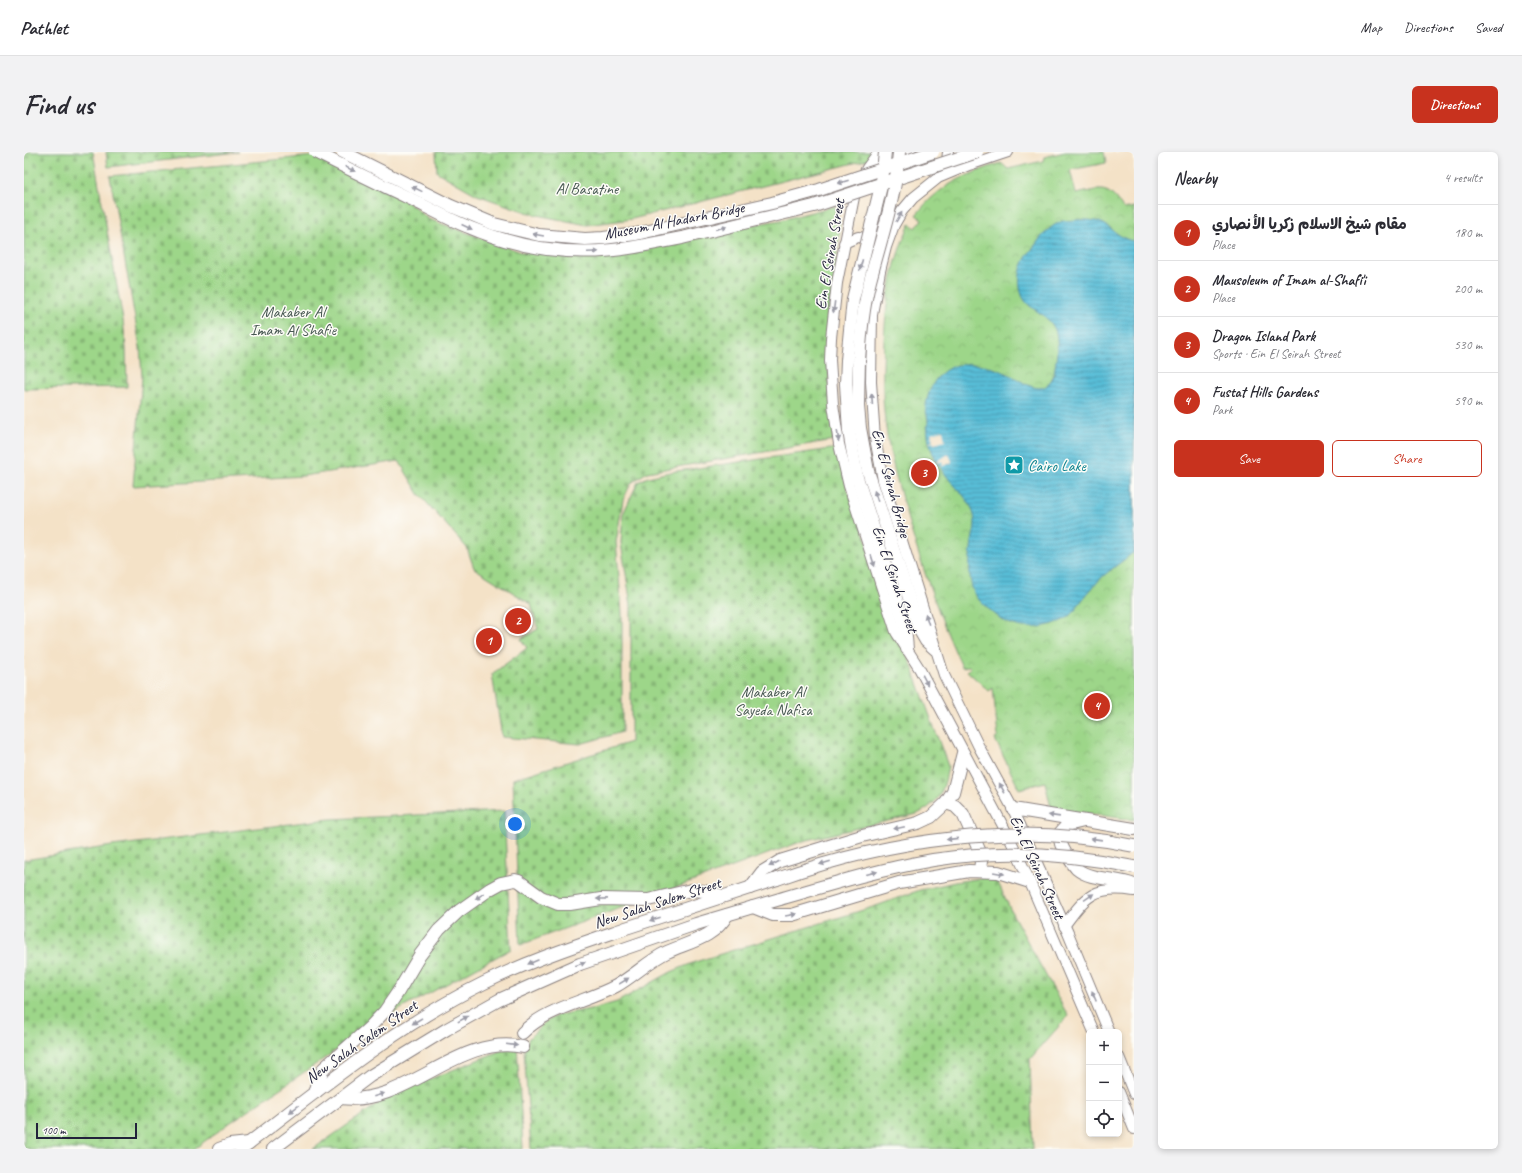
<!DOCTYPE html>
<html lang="en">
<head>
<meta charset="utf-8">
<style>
	:root { --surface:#fff; --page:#f2f2f3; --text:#2b2b33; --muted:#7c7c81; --line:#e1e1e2; --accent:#c8321e }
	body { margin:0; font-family:Caveat,"Playpen Sans Arabic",sans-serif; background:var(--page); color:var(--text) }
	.controls { position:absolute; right:12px; bottom:12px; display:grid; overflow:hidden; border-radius:6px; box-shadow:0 2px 6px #0003 }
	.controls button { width:36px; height:36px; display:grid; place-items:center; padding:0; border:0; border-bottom:1px solid var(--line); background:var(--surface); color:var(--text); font:20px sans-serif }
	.scale { position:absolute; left:12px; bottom:10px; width:101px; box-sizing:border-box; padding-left:4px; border:2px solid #22223b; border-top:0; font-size:11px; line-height:14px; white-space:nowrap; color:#22223b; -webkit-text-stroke:3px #fdfcf7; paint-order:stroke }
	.you { position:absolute; left:491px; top:672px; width:14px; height:14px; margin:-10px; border:3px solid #fff; border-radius:50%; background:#1a73e8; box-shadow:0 0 0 6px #1a73e833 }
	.badge { display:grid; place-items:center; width:26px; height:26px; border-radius:50%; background:var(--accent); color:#fff; font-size:13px; font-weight:700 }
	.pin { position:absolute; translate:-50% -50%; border:2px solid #fff; box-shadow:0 1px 4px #0006 }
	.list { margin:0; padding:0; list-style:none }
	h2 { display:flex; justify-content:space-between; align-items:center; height:52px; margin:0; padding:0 16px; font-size:17px }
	h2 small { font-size:13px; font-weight:400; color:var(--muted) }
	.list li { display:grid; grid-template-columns:26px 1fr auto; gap:12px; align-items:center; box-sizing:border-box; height:56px; padding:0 16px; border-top:1px solid var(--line) }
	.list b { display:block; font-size:15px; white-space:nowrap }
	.list p { margin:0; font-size:13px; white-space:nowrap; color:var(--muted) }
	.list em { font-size:13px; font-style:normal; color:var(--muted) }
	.actions { display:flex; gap:8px; padding:12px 16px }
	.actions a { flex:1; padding:9px 0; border:1px solid var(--accent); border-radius:6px; text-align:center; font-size:14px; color:var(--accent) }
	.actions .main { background:var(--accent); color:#fff }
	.icon { flex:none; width:22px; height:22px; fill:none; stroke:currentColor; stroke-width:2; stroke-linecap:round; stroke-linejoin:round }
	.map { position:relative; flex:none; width:1110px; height:997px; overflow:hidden; border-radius:6px }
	header { display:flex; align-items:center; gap:24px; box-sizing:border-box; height:56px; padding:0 20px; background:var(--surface); border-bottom:1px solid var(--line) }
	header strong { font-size:19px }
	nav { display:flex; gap:22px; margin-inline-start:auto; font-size:14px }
	.intro { display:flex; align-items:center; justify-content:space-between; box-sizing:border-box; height:96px; padding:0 24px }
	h1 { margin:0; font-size:28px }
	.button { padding:10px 18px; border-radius:6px; background:var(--accent); color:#fff; font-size:14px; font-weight:700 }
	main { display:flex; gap:24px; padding:0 24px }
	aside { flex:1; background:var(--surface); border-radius:6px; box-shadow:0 2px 6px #0003 }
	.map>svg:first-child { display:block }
</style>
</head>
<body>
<header>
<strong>Pathlet</strong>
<nav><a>Map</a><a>Directions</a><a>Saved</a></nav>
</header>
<div class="intro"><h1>Find us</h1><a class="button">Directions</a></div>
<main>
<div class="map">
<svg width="1110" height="997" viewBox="0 0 1110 997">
	<defs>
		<pattern id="cemetery-stones" width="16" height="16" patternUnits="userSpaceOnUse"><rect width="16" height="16" fill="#9dd689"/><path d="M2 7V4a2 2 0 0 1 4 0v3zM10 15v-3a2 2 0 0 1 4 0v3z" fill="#87b777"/></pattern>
		<pattern id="park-crowns" width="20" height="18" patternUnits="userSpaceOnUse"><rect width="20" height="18" fill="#9dd689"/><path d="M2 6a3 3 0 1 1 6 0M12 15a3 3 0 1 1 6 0" fill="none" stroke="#87b777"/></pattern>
		<pattern id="water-rules" width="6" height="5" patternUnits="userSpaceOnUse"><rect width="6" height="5" fill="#59bdd7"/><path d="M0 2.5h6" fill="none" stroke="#4999b0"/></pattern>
	</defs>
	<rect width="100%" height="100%" fill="#fdfcf7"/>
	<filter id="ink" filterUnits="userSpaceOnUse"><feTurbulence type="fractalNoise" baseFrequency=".025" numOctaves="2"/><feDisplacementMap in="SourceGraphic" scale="8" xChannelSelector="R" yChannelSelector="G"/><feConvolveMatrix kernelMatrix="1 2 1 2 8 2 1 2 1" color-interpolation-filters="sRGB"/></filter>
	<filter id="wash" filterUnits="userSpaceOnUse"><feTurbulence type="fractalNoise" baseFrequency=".012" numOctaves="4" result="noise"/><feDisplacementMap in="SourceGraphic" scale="16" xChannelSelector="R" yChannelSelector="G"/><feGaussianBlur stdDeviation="0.9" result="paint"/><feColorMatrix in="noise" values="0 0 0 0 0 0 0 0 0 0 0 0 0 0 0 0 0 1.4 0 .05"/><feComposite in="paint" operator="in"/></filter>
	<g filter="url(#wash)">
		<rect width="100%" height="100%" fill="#f4e2c7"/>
		<g fill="url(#cemetery-stones)" stroke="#607c62">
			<path d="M 0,0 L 69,0 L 99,168 L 102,196 L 103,235 L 0,237 Z"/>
			<path d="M 82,0 L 214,0 L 84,15 Z"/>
			<path d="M 412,0 L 851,0 L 850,6 L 608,67 L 563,73 L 508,62 L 453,43 L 413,20 Z"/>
			<path d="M 290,4 L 386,51 L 404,67 L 497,100 L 545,103 L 757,68 L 811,54 L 816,70 L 815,88 L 802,182 L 810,288 L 623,320 L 607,331 L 599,348 L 592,390 L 598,461 L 598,580 L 556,592 L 478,585 L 468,522 L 503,496 L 497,487 L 514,477 L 507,452 L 450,416 L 443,396 L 395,342 L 375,309 L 279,324 L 109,334 L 118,225 L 116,195 L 86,24 Z"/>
			<path d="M 814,296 L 823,335 L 924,614 C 920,638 916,651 893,662 L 779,689 L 496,793 L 489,627 L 607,590 L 607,453 L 597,391 L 599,362 L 614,330 L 624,325 L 646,320 Z"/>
			<path d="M 480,659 L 487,797 L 358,867 L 207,970 L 170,997 L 0,997 L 0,708 L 88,694 L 306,667 Z"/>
			<path d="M 971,724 L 989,763 L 1044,864 L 1006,907 L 1009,997 L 507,997 L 500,898 L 505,886 L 521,870 L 534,863 L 572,856 L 593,850 L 647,820 L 671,810 L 852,754 L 896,738 L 931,730 Z"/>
			<path d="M 493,892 L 499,997 L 289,997 L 355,951 L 374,940 Z"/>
		</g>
		<path fill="url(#park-crowns)" stroke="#607c62" d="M 1041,0 L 1080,0 L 1082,11 L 1046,18 L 1052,42 C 1077,37 1084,32 1099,57 L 1110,55 L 1110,668 L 1027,656 L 1021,630 L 995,637 L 971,587 L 974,585 L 969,536 L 965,539 L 943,519 L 947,516 L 945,514 L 938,515 C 916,467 899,418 884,368 C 874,332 863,296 860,259 C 858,235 859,212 860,189 C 862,148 868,109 886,72 L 892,76 L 898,67 L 892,63 C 916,32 941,23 977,11 L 984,17 L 1019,9 L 1020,5 Z"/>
		<path fill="url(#water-rules)" stroke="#3e7089" d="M 1039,69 C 1052,68 1069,66 1080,72 C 1090,78 1098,88 1110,89 L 1110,400 C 1099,409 1087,417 1077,426 C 1070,434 1062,443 1055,452 C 1052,456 1050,461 1046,464 C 1041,468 1035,470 1029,472 C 1009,478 988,477 972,463 C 962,455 952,448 948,435 C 945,424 945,408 947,397 C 948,383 954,374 949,360 C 945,347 933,337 925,327 C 915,315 905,298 904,283 C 903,278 904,272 904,268 C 903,262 901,258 902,253 C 910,206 948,205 984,222 C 993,226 1005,236 1015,236 C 1023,236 1029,229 1030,222 C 1032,209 1035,193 1032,180 C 1027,166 1016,162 1006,154 C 994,145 993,124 999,112 C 1001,106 1005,101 1009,96 C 1017,85 1026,73 1039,69 Z"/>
		<g fill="#f4e2c7">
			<path d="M 919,278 L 921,289 L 910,292 L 909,290 L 906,291 L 905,290 L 909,289 L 908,285 L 904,286 L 908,284 L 907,281 Z"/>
			<path d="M 923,303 L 925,303 L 928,309 L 927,311 L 916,315 L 916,314 L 919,312 L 918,309 L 914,311 L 914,309 Z"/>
		</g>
	</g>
	<g filter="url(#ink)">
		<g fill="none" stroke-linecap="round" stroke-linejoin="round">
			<g stroke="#8b8281" stroke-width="12">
				<g id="primary">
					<path d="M 857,0 L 851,5 L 843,16 L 835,30 L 830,45 L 813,131 L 807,186 L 806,208 L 809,252 L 815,292 L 825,334 L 872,480 L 895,516 L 986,687 L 1002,721 L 1070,880"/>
					<path d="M 984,0 L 945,13 L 914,26 L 889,46 L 878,59 L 870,73 L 862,95 L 856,119 L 848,162 L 847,230 L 851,286 L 859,328 L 920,523 L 955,595 L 989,657 L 1044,781 L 1085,880"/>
					<path d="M 921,16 L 923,9 L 924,0"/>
					<path d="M 820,91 L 834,85 L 850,87"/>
					<path d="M 1040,774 C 1062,744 1070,733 1110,739"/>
					<path d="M 1095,905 L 1110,942"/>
					<path d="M 1095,940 L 1110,977"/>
				</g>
			</g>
			<g stroke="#8b8281" stroke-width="14">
				<g id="highway">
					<path d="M 867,9 L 886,0"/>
					<path d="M 823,208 L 822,232 L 825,279 L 833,325 L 881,474 L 883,497"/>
					<path d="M 835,208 L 834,254 L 836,276 L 844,319 L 895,477 L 902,489 L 911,497"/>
					<path d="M 922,651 L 931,654 L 939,662 L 956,700 L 957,709 L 956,719"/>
					<path d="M 989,657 L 1110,677"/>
					<path d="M 1060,669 L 1043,673 L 1036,681 C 1035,690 1038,695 1042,702 C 1046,707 1049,713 1053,717 C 1067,729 1094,725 1110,733"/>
					<path d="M 726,736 L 738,720 L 756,709 L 838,684 L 894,671 L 907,665 L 922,651 L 929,640 L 939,601"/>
					<path d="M 729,755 L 749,763 L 768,763 L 875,731 L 945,719 L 974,720 L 1006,730"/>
					<path d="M 498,881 C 524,855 560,851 592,834 C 610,824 624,809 643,800 C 665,790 690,786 703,763"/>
					<path d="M 292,940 L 294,928 L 300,916 L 345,876 L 361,859 L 374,840 L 396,803 L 415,778 L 435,759 L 466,737 L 477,731 L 491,728 L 495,729 L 517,745 L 534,752 L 546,752 L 577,747 L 624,748 L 667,738 L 680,739 L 699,744"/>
					<path d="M 317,946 C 383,955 433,881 499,895"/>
					<path d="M 195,997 L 206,993 L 225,991"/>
					<path d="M 217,997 C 295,938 372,874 460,831 C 507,808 556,792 605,775 C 654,759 703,743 753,727"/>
					<path d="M 249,997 L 346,924 L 423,877 L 475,848 L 556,812 L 672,772 L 756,747"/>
				</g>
			</g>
			<use href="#primary" stroke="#fff" stroke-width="10"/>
			<use href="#highway" stroke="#fff" stroke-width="12"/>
			<g stroke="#8b8281" stroke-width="14" stroke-linecap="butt">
				<g id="highway-bridge">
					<path d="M 291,0 C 323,16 355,32 387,47 C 407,57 426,68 447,76 C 499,98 555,105 611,95 L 658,86 L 790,54 L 953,0"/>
					<path d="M 319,0 L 427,54 L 470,72 L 515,83 L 561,87 L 579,86 L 612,82 L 748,51 L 795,38 L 909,0"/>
					<path d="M 823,208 L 829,147 L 858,30 L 861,0"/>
					<path d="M 835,208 C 837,181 839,155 846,129 C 857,86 872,44 875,0"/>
					<path d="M 753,727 C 866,687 991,669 1110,694"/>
					<path d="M 756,747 C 807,732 857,717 909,708 C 976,697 1044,701 1110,715"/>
				</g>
			</g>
			<use href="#highway-bridge" stroke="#fff" stroke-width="12"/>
		</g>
		<defs><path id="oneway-solid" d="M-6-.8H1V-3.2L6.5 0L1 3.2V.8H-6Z"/></defs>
		<g fill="#9c9ca7">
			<use href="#oneway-solid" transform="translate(326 17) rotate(26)"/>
			<use href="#oneway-solid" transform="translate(819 30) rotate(162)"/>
			<use href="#oneway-solid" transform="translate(393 37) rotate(-154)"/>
			<use href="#oneway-solid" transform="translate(875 65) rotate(-59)"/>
			<use href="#oneway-solid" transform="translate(443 75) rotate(24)"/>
			<use href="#oneway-solid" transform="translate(697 76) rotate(-14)"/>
			<use href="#oneway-solid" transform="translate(514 83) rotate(-170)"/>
			<use href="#oneway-solid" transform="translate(569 100) rotate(-2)"/>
			<use href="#oneway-solid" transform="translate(837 113) rotate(105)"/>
			<use href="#oneway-solid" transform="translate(810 155) rotate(97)"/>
			<use href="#oneway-solid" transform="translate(848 247) rotate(-94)"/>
			<use href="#oneway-solid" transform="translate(814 284) rotate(82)"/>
			<use href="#oneway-solid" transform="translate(852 344) rotate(-108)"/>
			<use href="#oneway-solid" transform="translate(849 409) rotate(72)"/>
			<use href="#oneway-solid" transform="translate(903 467) rotate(-107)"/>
			<use href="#oneway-solid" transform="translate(901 528) rotate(62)"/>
			<use href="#oneway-solid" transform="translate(978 636) rotate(-119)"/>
			<use href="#oneway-solid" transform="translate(1030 664) rotate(-172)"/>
			<use href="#oneway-solid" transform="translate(875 676) rotate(168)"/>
			<use href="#oneway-solid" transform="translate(928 687) rotate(174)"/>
			<use href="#oneway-solid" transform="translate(1072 687) rotate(-172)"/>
			<use href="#oneway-solid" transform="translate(801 711) rotate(164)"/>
			<use href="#oneway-solid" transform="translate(750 712) rotate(153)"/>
			<use href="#oneway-solid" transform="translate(848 721) rotate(-14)"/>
			<use href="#oneway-solid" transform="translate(975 721) rotate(10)"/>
			<use href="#oneway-solid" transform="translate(456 744) rotate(146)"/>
			<use href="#oneway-solid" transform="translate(1065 745) rotate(-34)"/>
			<use href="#oneway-solid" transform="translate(578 747) rotate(179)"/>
			<use href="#oneway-solid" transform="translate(767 763) rotate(-10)"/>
			<use href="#oneway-solid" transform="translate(631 767) rotate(162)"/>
			<use href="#oneway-solid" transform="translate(509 810) rotate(157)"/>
			<use href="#oneway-solid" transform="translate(556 812) rotate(-20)"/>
			<use href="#oneway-solid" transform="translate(600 829) rotate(-32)"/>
			<use href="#oneway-solid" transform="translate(1070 844) rotate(-112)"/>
			<use href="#oneway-solid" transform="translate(439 867) rotate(-29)"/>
			<use href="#oneway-solid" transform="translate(393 869) rotate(148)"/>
			<use href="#oneway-solid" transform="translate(488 893) rotate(7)"/>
			<use href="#oneway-solid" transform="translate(355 943) rotate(-18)"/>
			<use href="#oneway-solid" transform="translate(270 957) rotate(143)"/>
		</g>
	</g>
	<defs>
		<g id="sight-square" transform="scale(1)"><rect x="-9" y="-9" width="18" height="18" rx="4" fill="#0f9aa8" stroke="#fdfcf7"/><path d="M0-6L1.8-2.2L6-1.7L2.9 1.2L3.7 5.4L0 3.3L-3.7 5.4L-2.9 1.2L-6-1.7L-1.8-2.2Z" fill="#fff"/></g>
	</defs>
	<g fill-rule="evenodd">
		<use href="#sight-square" x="990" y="313"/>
	</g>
	<g text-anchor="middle" stroke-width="3" stroke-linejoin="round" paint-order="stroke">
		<g font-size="16" fill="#475852" stroke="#fdfcf7">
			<text x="563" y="42">Al Basatine</text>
			<text x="269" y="165">Makaber Al<tspan x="269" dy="18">Imam Al Shafie</tspan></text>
			<text x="749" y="545">Makaber Al<tspan x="749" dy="18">Sayeda Nafisa</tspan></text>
		</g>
		<g font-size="16" fill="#22223b" stroke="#fdfcf7">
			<text transform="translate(650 68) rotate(-11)" y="6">Museum Al Hadarh Bridge</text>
			<text transform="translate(805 102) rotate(-80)" y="6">Ein El Seirah Street</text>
			<text transform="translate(868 331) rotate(75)" y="6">Ein El Seirah Bridge</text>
			<text transform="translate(872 427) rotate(71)" y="6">Ein El Seirah Street</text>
			<text transform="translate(1014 715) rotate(66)" y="6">Ein El Seirah Street</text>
			<text transform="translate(633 750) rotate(-18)" y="6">New Salah Salem Street</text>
			<text transform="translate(337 889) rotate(-35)" y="6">New Salah Salem Street</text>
		</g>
		<g font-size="16" fill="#0d838f" stroke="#fdfcf7" text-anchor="start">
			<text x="1004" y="319">Cairo Lake</text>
		</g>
	</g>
</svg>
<div class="controls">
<button>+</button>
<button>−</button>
<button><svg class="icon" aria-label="locate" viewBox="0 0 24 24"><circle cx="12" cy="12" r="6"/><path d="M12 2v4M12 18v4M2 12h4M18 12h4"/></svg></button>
</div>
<div class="scale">100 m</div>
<div class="you"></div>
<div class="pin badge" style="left:465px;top:489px">1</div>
<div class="pin badge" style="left:494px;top:469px">2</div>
<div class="pin badge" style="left:900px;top:321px">3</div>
<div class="pin badge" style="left:1073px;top:554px">4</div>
</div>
<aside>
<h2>Nearby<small>4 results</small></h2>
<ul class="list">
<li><span class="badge">1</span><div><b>مقام شيخ الاسلام زكريا الأنصاري</b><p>Place</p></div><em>180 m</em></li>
<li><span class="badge">2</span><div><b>Mausoleum of Imam al-Shafi'i</b><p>Place</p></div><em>200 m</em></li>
<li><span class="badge">3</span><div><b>Dragon Island Park</b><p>Sports · Ein El Seirah Street</p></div><em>530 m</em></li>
<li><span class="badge">4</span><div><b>Fustat Hills Gardens</b><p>Park</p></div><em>590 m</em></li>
</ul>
<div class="actions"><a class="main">Save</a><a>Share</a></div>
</aside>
</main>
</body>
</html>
